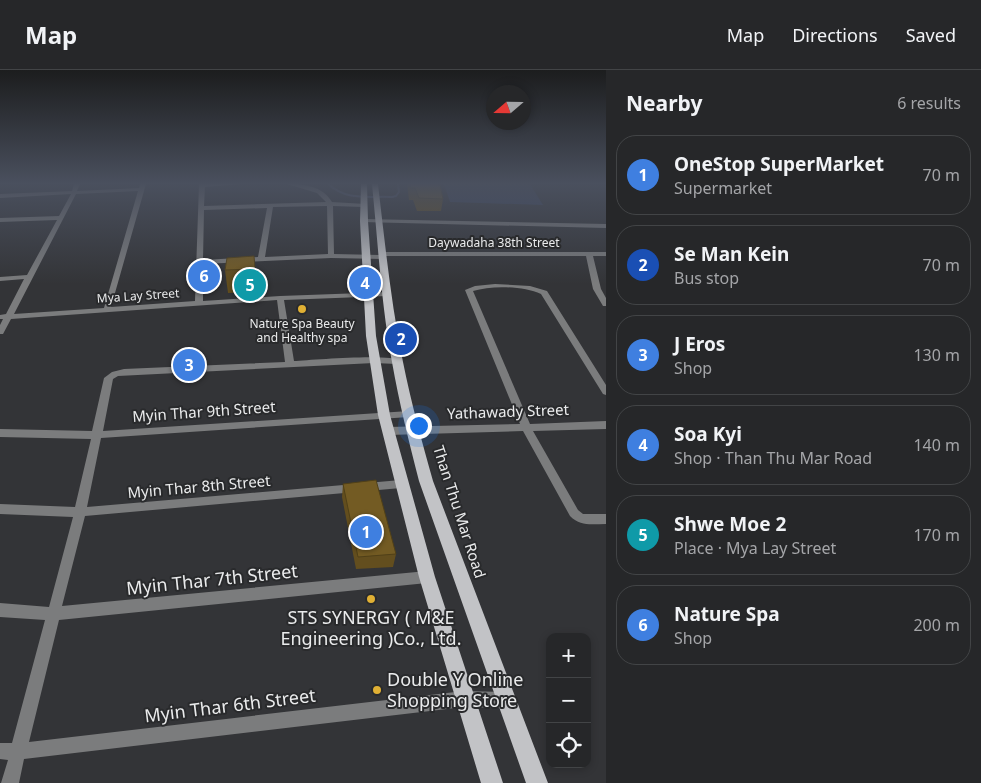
<!DOCTYPE html>
<html lang="en">
<head>
<meta charset="utf-8">
<style>
	:root { --surface:#262729; --page:#323335; --text:#f1f3f6; --muted:#a4a5a8; --line:#424446; --accent:#1a73e8 }
	body { margin:0; font-family:"Noto Sans",sans-serif; background:var(--page); color:var(--text) }
	.controls { position:absolute; right:15px; bottom:15px; display:grid; overflow:hidden; border-radius:10px; box-shadow:0 2px 8px #0003 }
	.controls button { width:45px; height:45px; display:grid; place-items:center; padding:0; border:0; border-bottom:1px solid var(--line); background:var(--surface); color:var(--text); font:25px sans-serif }
	.compass { position:absolute; left:486px; top:15px; width:45px; height:45px; border-radius:50%; background:var(--surface); box-shadow:0 2px 8px #0003; rotate:250deg }
	.you { position:absolute; left:418px; top:355px; width:18px; height:18px; margin:-12px; border:4px solid #fff; border-radius:50%; background:#1a73e8; box-shadow:0 0 0 8px #1a73e833 }
	.badge { display:grid; place-items:center; width:32px; height:32px; border-radius:50%; background:var(--accent); color:#fff; font-size:16px; font-weight:700 }
	.pin { position:absolute; translate:-50% -50%; border:2px solid #fff; box-shadow:0 1px 5px #0006 }
	.list { margin:0; padding:0; list-style:none }
	h2 { display:flex; justify-content:space-between; align-items:center; height:65px; margin:0; padding:0 20px; font-size:21px }
	h2 small { font-size:16px; font-weight:400; color:var(--muted) }
	.list li { display:grid; grid-template-columns:32px 1fr auto; gap:15px; align-items:center; box-sizing:border-box; height:80px; margin:0 10px 10px; padding:0 10px; border:1px solid var(--line); border-radius:20px }
	.list b { display:block; font-size:19px; white-space:nowrap }
	.list p { margin:0; font-size:16px; white-space:nowrap; color:var(--muted) }
	.list em { font-size:16px; font-style:normal; color:var(--muted) }
	.icon { flex:none; width:28px; height:28px; fill:none; stroke:currentColor; stroke-width:2; stroke-linecap:round; stroke-linejoin:round }
	.map { position:relative; flex:none; width:606px; height:713px; overflow:hidden }
	header { display:flex; align-items:center; gap:30px; box-sizing:border-box; height:70px; padding:0 25px; background:var(--surface); border-bottom:1px solid var(--line) }
	header strong { font-size:24px }
	nav { display:flex; gap:28px; margin-inline-start:auto; font-size:18px }
	main { display:flex }
	aside { flex:1; background:var(--surface) }
	.map>svg:first-child { display:block }
</style>
</head>
<body>
<header>
<strong>Map</strong>
<nav><a>Map</a><a>Directions</a><a>Saved</a></nav>
</header>
<main>
<div class="map">
<svg width="606" height="713" viewBox="0 0 606 713">
	<rect width="100%" height="100%" fill="#333437"/>
	<path fill="#394462" d="M 444,114 L 530,114 L 543,135 L 450,132 Z"/>
	<g fill="none" stroke-linecap="round" stroke-linejoin="round">
		<path stroke="#515976" stroke-width="2" d="M 328,114 C 347,131 367,126 392,127 L 396,126 L 399,122 L 398,114"/>
		<g fill="#7b7c7d" fill-rule="evenodd">
			<path d="M 74,114 L 80,114 L 77,121 L 139,118 L 140,114 L 146,114 L 111,237 L 195,231 L 199,114 L 241,114 L 205,117 L 204,136 L 326,132 L 317,123 L 287,114 C 304,114 323,116 332,132 L 366,134 L 367,135 L 364,137 L 333,136 L 334,184 L 380,185 L 381,183 L 383,182 L 606,182 L 606,186 L 593,186 L 601,219 L 606,228 L 606,236 L 603,236 L 593,219 L 586,186 L 386,186 L 385,188 L 383,189 L 331,188 L 203,194 L 203,231 L 280,226 L 390,222 L 390,226 L 387,226 L 284,230 L 294,291 C 312,290 391,283 401,291 L 397,294 L 374,293 L 118,306 L 113,309 L 103,361 L 409,341 L 414,344 L 409,347 L 101,368 L 87,437 L 401,410 L 405,411 L 407,414 L 405,417 L 401,418 L 85,446 L 62,536 L 427,501 L 432,503 L 434,507 L 432,511 L 427,513 L 59,550 L 29,672 L 464,621 L 505,622 L 510,625 L 513,630 L 510,635 L 505,638 L 464,637 L 24,689 L 19,713 L 1,713 L 8,690 L 0,689 L 0,673 L 12,673 L 45,550 L 0,547 L 0,533 L 49,537 L 73,447 L 0,444 L 0,434 L 75,437 L 91,369 L 0,367 L 0,359 L 92,361 L 104,308 L 112,302 L 124,299 L 285,292 L 277,230 L 11,249 L 3,264 L 0,264 L 0,255 L 3,249 L 0,249 L 0,245 L 6,244 L 24,209 L 0,211 L 0,207 L 27,205 L 57,150 L 0,152 L 0,148 L 59,146 L 71,124 L 0,128 L 0,124 L 72,121 ZM 138,121 L 104,238 L 14,244 L 76,124 ZM 327,136 L 328,184 L 265,187 L 273,137 ZM 267,138 L 258,187 L 203,190 L 204,140 Z"/>
			<path d="M 364,149 L 606,154 L 606,158 L 362,152 L 361,151 Z"/>
			<path d="M 495,214 L 530,216 L 547,221 L 606,315 L 606,325 L 603,324 L 541,224 C 523,216 492,215 473,221 L 530,354 L 606,351 L 606,359 L 533,361 L 578,440 L 583,444 L 606,444 L 606,454 C 592,454 581,457 570,446 L 523,361 L 388,365 L 383,361 L 388,357 L 520,354 L 465,220 L 475,216 Z"/>
		</g>
		<g fill="#c2c3c6" fill-rule="evenodd">
			<path d="M 361,114 L 367,114 L 368,151 L 376,266 L 390,345 L 435,507 L 503,713 L 481,713 L 419,507 L 378,345 L 366,266 L 360,151 Z"/>
			<path d="M 372,114 L 378,114 C 385,173 391,234 403,292 C 411,332 422,372 433,411 L 548,713 L 526,713 L 419,411 C 409,372 399,332 392,292 C 381,233 378,173 372,114 Z"/>
		</g>
	</g>
	<g fill="#634e1e">
		<path d="M 407,114 L 440,114 L 443,129 L 441,141 L 417,141 L 413,130 L 409,130 Z"/>
		<path d="M 254,186 L 257,222 L 228,223 L 225,200 Z"/>
		<path d="M 343,414 L 396,484 L 393,497 L 356,499 L 342,427 Z"/>
	</g>
	<g fill="#735b23" stroke="#504018">
		<path d="M 410,114 L 440,114 L 443,129 L 419,128 L 415,118 L 411,118 Z"/>
		<path d="M 254,186 L 255,199 L 225,200 L 227,188 Z"/>
		<path d="M 376,410 L 396,484 L 358,487 L 343,414 Z"/>
	</g>
	<linearGradient id="sky" x2="0" y2="1"><stop stop-color="#1c1d1e"/><stop offset="0.53" stop-color="#4a505e"/><stop offset="1" stop-color="#4a505e" stop-opacity="0"/></linearGradient>
	<rect width="606" height="214" fill="url(#sky)"/>
	<g fill="#e0b034" stroke="#292a2c" stroke-width="2">
		<circle cx="302" cy="239" r="5"/>
		<circle cx="371" cy="529" r="5"/>
		<circle cx="377" cy="620" r="5"/>
	</g>
	<g text-anchor="middle" stroke-width="4" stroke-linejoin="round" paint-order="stroke">
		<g font-size="12" fill="#eaebec" stroke="#292a2c">
			<text x="494" y="177">Daywadaha 38th Street</text>
			<text transform="translate(138 226) rotate(-4)" y="4">Mya Lay Street</text>
		</g>
		<g font-size="12" fill="#eaebec" stroke="#292a2c">
			<text x="302" y="258">Nature Spa Beauty<tspan x="302" dy="14">and Healthy spa</tspan></text>
		</g>
		<g font-size="15" fill="#eaebec" stroke="#292a2c">
			<text transform="translate(204 342) rotate(-4)" y="5">Myin Thar 9th Street</text>
			<text transform="translate(508 342) rotate(-2)" y="5">Yathawady Street</text>
			<text transform="translate(199 417) rotate(-5)" y="5">Myin Thar 8th Street</text>
			<text transform="translate(459 442) rotate(72)" y="5">Than Thu Mar Road</text>
		</g>
		<g font-size="18" fill="#eaebec" stroke="#292a2c">
			<text transform="translate(212 510) rotate(-6)" y="6">Myin Thar 7th Street</text>
			<text transform="translate(230 636) rotate(-7)" y="6">Myin Thar 6th Street</text>
		</g>
		<g font-size="18" fill="#eaebec" stroke="#292a2c">
			<text x="371" y="554">STS SYNERGY ( M&amp;E<tspan x="371" dy="21">Engineering )Co., Ltd.</tspan></text>
			<text x="387" y="616" text-anchor="start">Double Y Online<tspan x="387" dy="21">Shopping Store</tspan></text>
		</g>
	</g>
</svg>
<div class="controls">
<button>+</button>
<button>−</button>
<button><svg class="icon" aria-label="locate" viewBox="0 0 24 24"><circle cx="12" cy="12" r="6"/><path d="M12 2v4M12 18v4M2 12h4M18 12h4"/></svg></button>
</div>
<svg class="compass" viewBox="-18 -18 36 36"><path d="M0-13l5 13h-10z" fill="#e53935"/><path d="M0 13l5-13h-10z" fill="#a4a5a8"/></svg>
<div class="you"></div>
<div class="pin badge" style="left:366px;top:462px;background:#3f7fe0">1</div>
<div class="pin badge" style="left:401px;top:269px;background:#1a4fb4">2</div>
<div class="pin badge" style="left:189px;top:295px;background:#3f7fe0">3</div>
<div class="pin badge" style="left:365px;top:213px;background:#3f7fe0">4</div>
<div class="pin badge" style="left:250px;top:215px;background:#0f9aa8">5</div>
<div class="pin badge" style="left:204px;top:206px;background:#3f7fe0">6</div>
</div>
<aside>
<h2>Nearby<small>6 results</small></h2>
<ul class="list">
<li><span class="badge" style="background:#3f7fe0">1</span><div><b>OneStop SuperMarket</b><p>Supermarket</p></div><em>70 m</em></li>
<li><span class="badge" style="background:#1a4fb4">2</span><div><b>Se Man Kein</b><p>Bus stop</p></div><em>70 m</em></li>
<li><span class="badge" style="background:#3f7fe0">3</span><div><b>J Eros</b><p>Shop</p></div><em>130 m</em></li>
<li><span class="badge" style="background:#3f7fe0">4</span><div><b>Soa Kyi</b><p>Shop · Than Thu Mar Road</p></div><em>140 m</em></li>
<li><span class="badge" style="background:#0f9aa8">5</span><div><b>Shwe Moe 2</b><p>Place · Mya Lay Street</p></div><em>170 m</em></li>
<li><span class="badge" style="background:#3f7fe0">6</span><div><b>Nature Spa</b><p>Shop</p></div><em>200 m</em></li>
</ul>
</aside>
</main>
</body>
</html>
